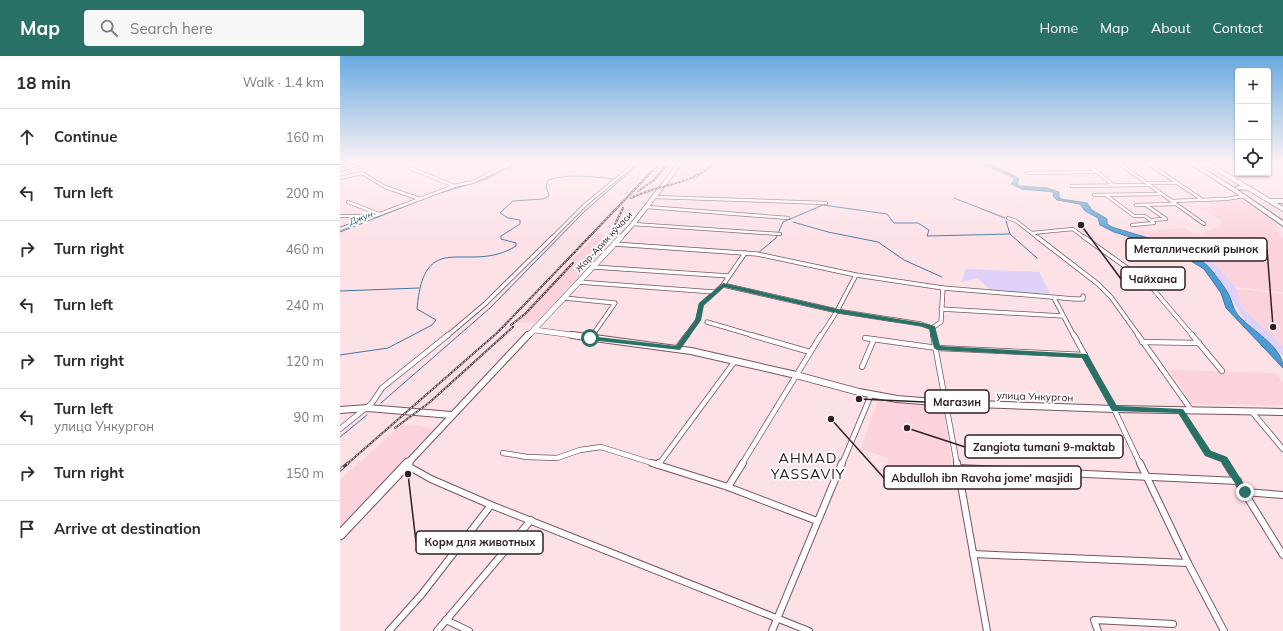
<!DOCTYPE html>
<html lang="en">
<head>
<meta charset="utf-8">
<style>
	:root { --surface:#fff; --page:#f7f7f7; --text:#2b2b33; --muted:#7c7c81; --line:#e1e1e2; --accent:#297065 }
	body { margin:0; font-family:Mulish,sans-serif; background:var(--page); color:var(--text) }
	.controls { position:absolute; right:12px; top:12px; display:grid; overflow:hidden; border-radius:4px; box-shadow:0 1px 3px #0004 }
	.controls button { width:36px; height:36px; display:grid; place-items:center; padding:0; border:0; border-bottom:1px solid var(--line); background:var(--surface); color:var(--text); font:20px sans-serif }
	.stop { position:absolute; width:12px; height:12px; margin:-9px; border:3px solid #297065; border-radius:50%; background:#fff }
	.stop.end { background:#297065; border-color:#fff; box-shadow:0 1px 4px #0008 }
	.list { margin:0; padding:0; list-style:none }
	h2 { display:flex; justify-content:space-between; align-items:center; height:52px; margin:0; padding:0 16px; font-size:17px }
	h2 small { font-size:13px; font-weight:400; color:var(--muted) }
	.list li { display:grid; grid-template-columns:26px 1fr auto; gap:12px; align-items:center; box-sizing:border-box; height:56px; padding:0 16px; border-top:1px solid var(--line) }
	.list b { display:block; font-size:15px; white-space:nowrap }
	.list p { margin:0; font-size:13px; white-space:nowrap; color:var(--muted) }
	.list em { font-size:13px; font-style:normal; color:var(--muted) }
	.icon { flex:none; width:22px; height:22px; fill:none; stroke:currentColor; stroke-width:2; stroke-linecap:round; stroke-linejoin:round }
	.map { position:relative; flex:none; width:943px; height:575px; overflow:hidden }
	header { display:flex; align-items:center; gap:24px; box-sizing:border-box; height:56px; padding:0 20px; background:var(--accent); color:#fff }
	header strong { font-size:19px }
	nav { display:flex; gap:22px; margin-inline-start:auto; font-size:14px }
	.search { width:280px; height:36px; background:var(--page); display:flex; align-items:center; gap:10px; box-sizing:border-box; padding:0 14px; border-radius:4px; color:var(--muted); font-size:15px }
	main { display:flex }
	aside { flex:1; background:var(--surface) }
	.map>svg:first-child { display:block }
</style>
</head>
<body>
<header>
<strong>Map</strong>
<div class="search"><svg class="icon" aria-label="search" viewBox="0 0 24 24"><circle cx="10" cy="10" r="6"/><path d="M15 15l6 6"/></svg>Search here</div>
<nav><a>Home</a><a>Map</a><a>About</a><a>Contact</a></nav>
</header>
<main>
<aside>
<h2>18 min<small>Walk · 1.4 km</small></h2>
<ul class="list">
<li><svg class="icon" aria-label="ahead" viewBox="0 0 24 24"><path d="M12 20V5M6 11l6-6 6 6"/></svg><div><b>Continue</b></div><em>160 m</em></li>
<li><svg class="icon" aria-label="left" viewBox="0 0 24 24"><path d="M17 20v-9H6M10 6l-5 5 5 5"/></svg><div><b>Turn left</b></div><em>200 m</em></li>
<li><svg class="icon" aria-label="right" viewBox="0 0 24 24"><path d="M7 20v-9h11M14 6l5 5-5 5"/></svg><div><b>Turn right</b></div><em>460 m</em></li>
<li><svg class="icon" aria-label="left" viewBox="0 0 24 24"><path d="M17 20v-9H6M10 6l-5 5 5 5"/></svg><div><b>Turn left</b></div><em>240 m</em></li>
<li><svg class="icon" aria-label="right" viewBox="0 0 24 24"><path d="M7 20v-9h11M14 6l5 5-5 5"/></svg><div><b>Turn right</b></div><em>120 m</em></li>
<li><svg class="icon" aria-label="left" viewBox="0 0 24 24"><path d="M17 20v-9H6M10 6l-5 5 5 5"/></svg><div><b>Turn left</b><p>улица Ункургон</p></div><em>90 m</em></li>
<li><svg class="icon" aria-label="right" viewBox="0 0 24 24"><path d="M7 20v-9h11M14 6l5 5-5 5"/></svg><div><b>Turn right</b></div><em>150 m</em></li>
<li><svg class="icon" aria-label="arrive" viewBox="0 0 24 24"><path d="M6 21V4h12l-3 4 3 4H6"/></svg><div><b>Arrive at destination</b></div></li>
</ul>
</aside>
<div class="map">
<svg width="943" height="575" viewBox="0 0 943 575">
	<rect width="100%" height="100%" fill="#fce1e7"/>
	<g fill="#fcd3dc">
		<path d="M 344,106 L 374,106 L 367,114 L 343,123 L 335,120 Z"/>
		<path d="M 902,143 L 937,168 L 938,171 L 933,172 L 940,176 L 938,177 L 943,182 L 943,236 L 894,231 L 876,209 L 850,195 L 792,175 L 845,172 L 856,179 L 881,170 L 882,165 L 859,151 L 872,150 L 869,145 Z"/>
		<path d="M 257,178 L 263,178 L 256,196 L 260,198 L 195,267 L 174,266 Z"/>
		<path d="M 896,233 L 943,238 L 943,290 L 903,253 Z"/>
		<path d="M 829,314 L 935,317 L 943,326 L 943,349 L 853,348 Z"/>
		<path d="M 538,344 L 603,350 L 612,412 L 548,409 L 548,402 L 521,393 Z"/>
		<path d="M 74,369 L 93,373 L 0,470 L 0,424 L 60,370 Z"/>
	</g>
	<g fill="#dfd1f7">
		<path d="M 839,193 L 850,195 L 876,209 L 896,232 L 903,253 L 943,290 L 943,301 L 904,263 L 871,212 Z"/>
		<path d="M 626,213 L 699,216 L 711,239 L 652,235 L 637,222 L 621,226 Z"/>
	</g>
	<path fill="#4a9bd5" stroke="#4276a0" d="M 626,106 L 650,108 L 677,121 L 679,123 L 677,128 L 679,130 L 707,132 L 719,136 L 719,141 L 721,143 L 747,147 L 752,154 L 767,163 L 767,168 L 772,171 C 799,180 856,192 873,216 C 879,224 888,235 891,244 C 894,253 896,258 903,264 C 916,277 943,292 943,312 L 886,252 L 881,237 L 864,213 L 846,202 L 819,190 L 774,176 L 760,169 L 758,162 L 745,155 L 740,148 L 717,144 L 713,140 L 714,136 L 682,133 L 671,128 L 675,123 L 674,122 C 656,113 646,110 626,106 Z"/>
	<g fill="none" stroke-linecap="round" stroke-linejoin="round">
		<g stroke="#4276a0" stroke-width="1">
			<path d="M 614,142 L 665,162"/>
			<path d="M 666,165 L 670,178 L 697,202"/>
			<path d="M 453,166 L 488,176 L 538,186 L 564,204 L 602,221"/>
			<path d="M 0,176 L 94,139 L 146,123 L 181,106"/>
			<path d="M 418,197 L 436,182 L 443,166 L 483,149 L 547,158 L 554,167 L 578,167 L 589,174 L 587,180 L 670,178"/>
			<path d="M 0,235 L 79,232"/>
			<path d="M 0,299 L 48,292 L 92,269 L 96,264 L 77,253 C 84,169 128,220 176,190 L 176,187 L 161,183 L 161,180 L 180,168 L 180,164 L 168,162 L 160,157 L 173,145 L 203,143 L 209,140 L 206,130 L 208,124 C 230,117 252,121 275,123"/>
			<path d="M 41,347 L 150,252 L 245,155 L 301,106"/>
			<path d="M 0,381 L 27,359"/>
		</g>
		<path stroke="#4a9bd5" stroke-width="2.5" d="M 0,112 L 17,106"/>
		<g stroke="#78545e" stroke-width="4">
			<g id="street-far3">
				<path d="M 745,106 L 773,129"/>
				<path d="M 777,106 L 864,168"/>
				<path d="M 806,106 L 861,143"/>
				<path d="M 672,107 L 696,106"/>
				<path d="M 70,112 L 114,130"/>
				<path d="M 0,114 L 26,106"/>
				<path d="M 687,117 L 756,116"/>
				<path d="M 0,122 L 22,117 L 45,131 L 80,143"/>
				<path d="M 807,127 L 836,127"/>
				<path d="M 732,130 L 808,129"/>
				<path d="M 754,139 L 821,138"/>
				<path d="M 766,139 L 794,160 L 805,160 L 814,167 L 792,169"/>
				<path d="M 315,141 L 486,147"/>
				<path d="M 831,145 L 886,143 L 904,140"/>
				<path d="M 8,146 L 39,158"/>
				<path d="M 796,149 L 835,148"/>
				<path d="M 806,149 L 826,163"/>
				<path d="M 307,151 L 448,162"/>
				<path d="M 0,160 L 30,160"/>
				<path d="M 668,162 L 676,165 L 698,182"/>
				<path d="M 811,164 L 825,163"/>
				<path d="M 293,168 L 440,178"/>
				<path d="M 0,173 L 114,130 L 133,126 L 174,106"/>
				<path d="M 692,177 L 733,173 L 745,182"/>
				<path d="M 212,182 L 246,148 L 297,106"/>
			</g>
		</g>
		<g stroke="#78545e" stroke-width="5">
			<g id="street-far2">
				<path d="M 697,181 L 758,228 L 771,241 L 799,280"/>
				<path d="M 744,181 L 808,227 L 853,280"/>
				<path d="M 274,188 L 417,198 L 516,219 L 603,232 L 735,243 L 743,243 L 743,240"/>
				<path d="M 253,211 L 389,220"/>
				<path d="M 238,226 L 374,236"/>
				<path d="M 383,229 L 497,255 L 581,268 L 592,272 L 593,280"/>
				<path d="M 224,242 L 275,247 L 252,280"/>
				<path d="M 714,242 L 734,280"/>
				<path d="M 601,253 L 723,260"/>
				<path d="M 367,266 L 415,280"/>
				<path d="M 592,272 L 601,266 L 603,232"/>
				<path d="M 107,280 L 145,248 L 213,181"/>
				<path d="M 346,280 L 358,264 L 361,249 L 383,229 L 405,197"/>
				<path d="M 481,280 L 497,255 L 516,219"/>
			</g>
		</g>
		<g stroke="#78545e" stroke-width="6">
			<g id="street-far1">
				<path d="M 411,279 L 470,296"/>
				<path d="M 593,279 L 617,408"/>
				<path d="M 734,279 L 774,353 L 800,408"/>
				<path d="M 798,279 L 852,355"/>
				<path d="M 852,279 L 882,315"/>
				<path d="M 251,282 L 253,279"/>
				<path d="M 525,282 L 597,292 L 745,299"/>
				<path d="M 802,286 L 859,287"/>
				<path d="M 337,292 L 347,279"/>
				<path d="M 522,311 L 534,283"/>
				<path d="M 841,355 L 868,397 L 884,403 L 887,408"/>
				<path d="M 912,356 L 943,393"/>
				<path d="M 0,373 L 32,347 L 42,332 L 108,279"/>
				<path d="M 163,397 L 187,401 L 217,402 L 240,394 L 261,391 L 315,408"/>
				<path d="M 319,408 L 395,305"/>
				<path d="M 402,408 L 481,279"/>
				<path d="M 502,408 L 531,339"/>
			</g>
		</g>
		<g stroke="#78545e" stroke-width="8">
			<g id="street">
				<path d="M 312,407 L 388,431 L 477,465"/>
				<path d="M 617,407 L 647,575"/>
				<path d="M 800,407 L 848,507 L 884,575"/>
				<path d="M 886,407 L 943,499"/>
				<path d="M 66,409 L 91,423 L 151,449 L 469,575"/>
				<path d="M 318,409 L 319,407"/>
				<path d="M 619,412 L 898,425"/>
				<path d="M 388,431 L 403,407"/>
				<path d="M 905,436 L 943,439"/>
				<path d="M 633,498 L 848,507"/>
				<path d="M 106,564 L 129,575"/>
				<path d="M 49,575 L 82,538 L 151,449"/>
				<path d="M 97,575 L 191,464"/>
				<path d="M 432,575 L 502,407"/>
				<path d="M 758,575 L 754,564 L 833,568"/>
			</g>
		</g>
		<g stroke="#78545e" stroke-width="5.5">
			<g id="secondary-far3">
				<path d="M 865,106 L 943,153"/>
				<path d="M 932,145 L 943,145"/>
				<path d="M 280,182 L 293,168 L 341,106"/>
			</g>
		</g>
		<g stroke="#78545e" stroke-width="6">
			<g id="secondary-far2">
				<path d="M 195,274 L 239,280"/>
				<path d="M 188,280 L 281,181"/>
			</g>
		</g>
		<g stroke="#78545e" stroke-width="8">
			<g id="secondary-far1">
				<path d="M 232,279 L 351,295 L 456,319 L 519,336 L 557,343 L 607,347 L 774,353 L 943,356"/>
				<path d="M 0,354 L 28,352 L 111,359"/>
				<path d="M 67,408 L 188,279"/>
			</g>
		</g>
		<g stroke="#78545e" stroke-width="11">
			<path id="secondary" d="M 0,479 L 68,407"/>
		</g>
		<g stroke="#78545e" stroke-width="2">
			<path id="highway" d="M 847,106 L 853,106 L 896,133 L 896,131 L 898,130 L 912,131 L 912,133 L 910,134 L 896,133 L 943,165 L 943,170 L 902,141 Z"/>
		</g>
		<use href="#street-far3" stroke="#fff" stroke-width="2.5"/>
		<use href="#street-far2" stroke="#fff" stroke-width="3.5"/>
		<use href="#street-far1" stroke="#fff" stroke-width="4.5"/>
		<use href="#street" stroke="#fff" stroke-width="6"/>
		<use href="#secondary-far3" stroke="#fff" stroke-width="4"/>
		<use href="#secondary-far2" stroke="#fff" stroke-width="5"/>
		<use href="#secondary-far1" stroke="#fff" stroke-width="6"/>
		<use href="#secondary" stroke="#fff" stroke-width="9"/>
		<use href="#highway" fill="#fff" fill-rule="evenodd"/>
		<g stroke="#554347" stroke-width="2">
			<g id="rail-far1">
				<path d="M 298,135 L 313,125 L 326,110"/>
				<path d="M 291,142 C 318,128 354,129 375,106"/>
				<path d="M 267,185 L 283,152"/>
				<path d="M 171,269 L 185,258 L 233,207"/>
				<path d="M 55,372 L 90,346 L 173,271"/>
				<path d="M 7,408 L 158,276 L 321,106"/>
			</g>
		</g>
		<g stroke="#554347" stroke-width="3">
			<path id="rail" d="M 0,414 L 8,407"/>
		</g>
		<use href="#rail-far1" stroke="#fff" stroke-width="1" stroke-dasharray="2" stroke-linecap="butt"/>
		<use href="#rail" stroke="#fff" stroke-width="1.5" stroke-dasharray="4.5" stroke-linecap="butt"/>
	</g>
	<linearGradient id="sky" x2="0" y2="1"><stop stop-color="#69aae0"/><stop offset="0.57" stop-color="#fef2f4"/><stop offset="1" stop-color="#fef2f4" stop-opacity="0"/></linearGradient>
	<rect width="943" height="187" fill="url(#sky)"/>
	<path fill="#297065" d="M 383,227 L 497,253 L 583,267 L 595,270 L 600,290 L 747,298 L 777,350 L 843,353 L 871,395 L 887,401 L 909,436 L 908,438 L 902,438 L 881,406 L 865,400 L 838,357 L 772,355 L 742,302 L 597,294 L 594,292 L 589,273 L 580,270 L 497,257 L 384,231 L 364,249 L 361,264 L 340,294 L 250,284 L 247,282 L 250,280 L 336,290 L 355,264 L 359,247 Z"/>
	<g text-anchor="middle" stroke-width="3.5" stroke-linejoin="round" paint-order="stroke">
		<g font-size="9" font-style="italic" fill="#1f5981" stroke="#fff">
			<text transform="translate(21 162) rotate(-21)" y="3">Джун</text>
		</g>
		<g font-size="9" fill="#302024" stroke="#fff">
			<text transform="translate(264 186) rotate(-47)" y="3">Жар-Арик кўчаси</text>
		</g>
		<g font-size="10" fill="#302024" stroke="#fff">
			<text transform="translate(695 340) rotate(2)" y="4">улица Ункургон</text>
		</g>
		<g font-size="14" letter-spacing="1" fill="#302024" stroke="#fff">
			<text x="468" y="407">AHMAD<tspan x="468" dy="16">YASSAVIY</tspan></text>
		</g>
	</g>
	<path fill="none" stroke="#302024" stroke-width="1.5" d="M933 271L927 193M741 169L781 223M519 343L585 346M567 372L625 391M491 363L544 422M68 418L76 486"/>
	<g fill="#302024" stroke="#fff" stroke-width="1.5">
		<circle cx="933" cy="271" r="4"/>
		<circle cx="741" cy="169" r="4"/>
		<circle cx="519" cy="343" r="4"/>
		<circle cx="567" cy="372" r="4"/>
		<circle cx="491" cy="363" r="4"/>
		<circle cx="68" cy="418" r="4"/>
	</g>
	<g fill="#fff" stroke="#302024" stroke-width="1.5">
		<rect x="786" y="182" width="141" height="23" rx="4"/>
		<rect x="781" y="211" width="64" height="23" rx="4"/>
		<rect x="585" y="334" width="64" height="23" rx="4"/>
		<rect x="625" y="379" width="158" height="23" rx="4"/>
		<rect x="544" y="410" width="197" height="23" rx="4"/>
		<rect x="76" y="475" width="127" height="23" rx="4"/>
	</g>
	<g font-size="11" text-anchor="middle" font-weight="bold" fill="#302024">
		<text x="856" y="197">Металлический рынок</text>
		<text x="813" y="227">Чайхана</text>
		<text x="617" y="350">Магазин</text>
		<text x="704" y="395">Zangiota tumani 9-maktab</text>
		<text x="642" y="426">Abdulloh ibn Ravoha jome’ masjidi</text>
		<text x="140" y="490">Корм для животных</text>
	</g>
</svg>
<div class="controls">
<button>+</button>
<button>−</button>
<button><svg class="icon" aria-label="locate" viewBox="0 0 24 24"><circle cx="12" cy="12" r="6"/><path d="M12 2v4M12 18v4M2 12h4M18 12h4"/></svg></button>
</div>
<div class="stop" style="left:250px;top:282px"></div>
<div class="stop end" style="left:905px;top:436px"></div>
</div>
</main>
</body>
</html>
